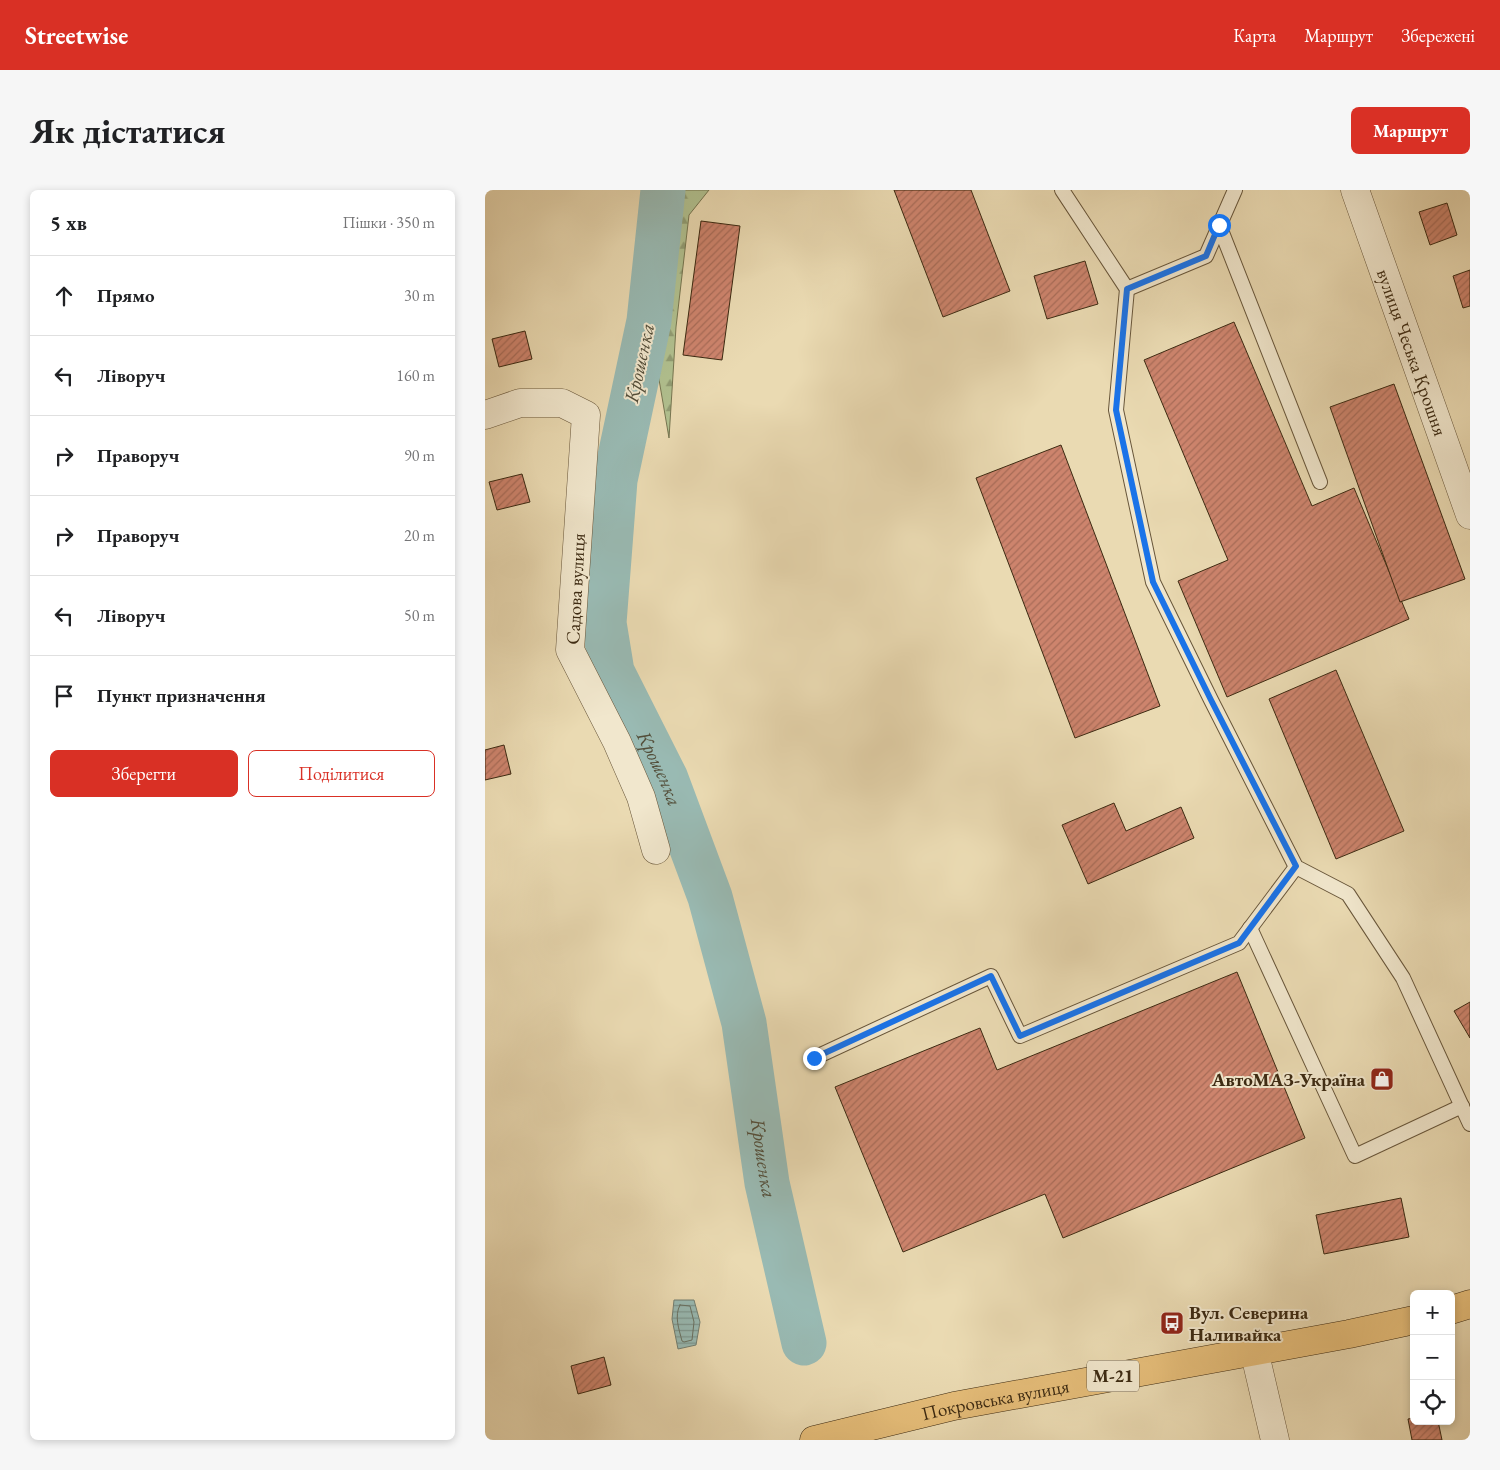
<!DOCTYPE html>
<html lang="uk">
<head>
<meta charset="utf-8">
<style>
	:root { --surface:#fff; --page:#f6f6f6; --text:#202124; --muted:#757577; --line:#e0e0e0; --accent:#d93025 }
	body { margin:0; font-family:"EB Garamond",serif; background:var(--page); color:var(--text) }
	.controls { position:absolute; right:15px; bottom:15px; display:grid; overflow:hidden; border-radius:8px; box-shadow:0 2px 8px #0003 }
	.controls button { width:45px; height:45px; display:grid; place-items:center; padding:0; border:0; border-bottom:1px solid var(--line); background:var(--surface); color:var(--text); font:25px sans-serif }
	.stop { position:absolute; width:15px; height:15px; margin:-11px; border:4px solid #1a73e8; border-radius:50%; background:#fff }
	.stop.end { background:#1a73e8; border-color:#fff; box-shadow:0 1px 5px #0008 }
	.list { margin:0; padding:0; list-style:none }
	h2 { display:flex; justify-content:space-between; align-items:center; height:65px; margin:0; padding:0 20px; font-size:21px }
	h2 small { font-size:16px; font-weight:400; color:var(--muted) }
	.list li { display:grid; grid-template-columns:32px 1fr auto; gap:15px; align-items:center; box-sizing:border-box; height:80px; padding:0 20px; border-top:1px solid var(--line) }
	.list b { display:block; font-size:19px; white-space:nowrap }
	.list em { font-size:16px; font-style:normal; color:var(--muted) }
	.actions { display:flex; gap:10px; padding:15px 20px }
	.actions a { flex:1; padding:11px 0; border:1px solid var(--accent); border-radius:8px; text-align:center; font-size:18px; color:var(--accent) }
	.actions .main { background:var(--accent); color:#fff }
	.icon { flex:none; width:28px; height:28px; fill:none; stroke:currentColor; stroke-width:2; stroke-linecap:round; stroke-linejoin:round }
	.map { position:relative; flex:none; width:985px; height:1250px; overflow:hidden; border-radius:8px }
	header { display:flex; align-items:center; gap:30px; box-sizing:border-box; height:70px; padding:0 25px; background:var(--accent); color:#fff }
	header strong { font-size:24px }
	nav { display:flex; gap:28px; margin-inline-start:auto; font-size:18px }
	.intro { display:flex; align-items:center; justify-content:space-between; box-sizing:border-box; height:120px; padding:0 30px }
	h1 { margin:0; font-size:35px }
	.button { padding:12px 22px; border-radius:8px; background:var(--accent); color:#fff; font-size:18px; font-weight:700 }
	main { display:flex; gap:30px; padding:0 30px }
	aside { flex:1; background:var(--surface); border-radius:8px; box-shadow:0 2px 8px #0003 }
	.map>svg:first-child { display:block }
</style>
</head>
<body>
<header>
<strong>Streetwise</strong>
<nav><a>Карта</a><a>Маршрут</a><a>Збережені</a></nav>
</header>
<div class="intro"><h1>Як дістатися</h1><a class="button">Маршрут</a></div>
<main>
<aside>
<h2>5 хв<small>Пішки · 350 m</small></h2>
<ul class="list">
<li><svg class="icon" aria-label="ahead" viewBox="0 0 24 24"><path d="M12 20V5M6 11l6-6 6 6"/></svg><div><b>Прямо</b></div><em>30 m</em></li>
<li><svg class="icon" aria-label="left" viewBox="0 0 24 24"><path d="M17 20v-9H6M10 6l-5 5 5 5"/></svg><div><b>Ліворуч</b></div><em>160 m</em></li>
<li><svg class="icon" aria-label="right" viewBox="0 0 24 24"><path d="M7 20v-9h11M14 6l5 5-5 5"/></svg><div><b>Праворуч</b></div><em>90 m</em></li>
<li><svg class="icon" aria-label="right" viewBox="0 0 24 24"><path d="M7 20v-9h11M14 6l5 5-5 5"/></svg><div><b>Праворуч</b></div><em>20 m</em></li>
<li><svg class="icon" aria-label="left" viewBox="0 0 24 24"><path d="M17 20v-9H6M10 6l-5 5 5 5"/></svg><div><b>Ліворуч</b></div><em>50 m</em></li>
<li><svg class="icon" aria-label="arrive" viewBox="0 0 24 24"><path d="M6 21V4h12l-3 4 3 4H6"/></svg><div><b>Пункт призначення</b></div></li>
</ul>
<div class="actions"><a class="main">Зберегти</a><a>Поділитися</a></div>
</aside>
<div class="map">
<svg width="985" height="1250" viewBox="0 0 985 1250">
	<defs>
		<pattern id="forest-firs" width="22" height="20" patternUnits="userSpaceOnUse" patternTransform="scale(1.25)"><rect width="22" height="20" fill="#b1c190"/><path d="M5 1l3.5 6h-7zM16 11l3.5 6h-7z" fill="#919d74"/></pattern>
		<pattern id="water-rules" width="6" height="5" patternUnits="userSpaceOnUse" patternTransform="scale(1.25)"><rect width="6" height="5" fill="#99bab3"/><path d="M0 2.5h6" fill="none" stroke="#7e9790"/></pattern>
		<pattern id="building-hatch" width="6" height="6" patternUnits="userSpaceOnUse" patternTransform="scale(1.25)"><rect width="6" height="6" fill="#cd846d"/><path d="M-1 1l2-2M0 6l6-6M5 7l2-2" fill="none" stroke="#a86c58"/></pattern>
	</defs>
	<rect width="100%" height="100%" fill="#eadab2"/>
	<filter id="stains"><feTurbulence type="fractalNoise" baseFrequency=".004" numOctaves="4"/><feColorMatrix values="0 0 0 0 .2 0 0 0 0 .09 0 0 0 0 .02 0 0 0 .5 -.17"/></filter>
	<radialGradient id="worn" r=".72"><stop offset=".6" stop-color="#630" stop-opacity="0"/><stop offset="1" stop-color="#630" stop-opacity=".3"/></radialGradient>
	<path fill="url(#forest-firs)" stroke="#767651" d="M 178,0 L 224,0 L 204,25 L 191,137 L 184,248 L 164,131 Z"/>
	<path fill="url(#water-rules)" stroke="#748073" d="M 189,1110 L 209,1110 L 215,1132 L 211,1155 L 193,1159 L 187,1129 Z"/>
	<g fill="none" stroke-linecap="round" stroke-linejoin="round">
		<path stroke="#6a7262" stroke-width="1" d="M 195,1115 L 205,1116 L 209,1132 L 207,1150 L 199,1152 L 197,1151 C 194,1139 189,1126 195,1115 Z"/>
		<path stroke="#99bab3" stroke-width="45" id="s1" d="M 178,0 L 164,131 L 130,290 L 119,433 L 127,482 L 181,589 L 225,707 L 259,833 L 282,993 L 319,1153"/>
	</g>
	<g fill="url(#building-hatch)" stroke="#3c2a12">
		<path d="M 409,0 L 486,0 L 525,101 L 458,127 Z"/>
		<path d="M 962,13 L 972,45 L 945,55 L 934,22 Z"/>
		<path d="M 216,31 L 255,36 L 237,170 L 198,165 Z"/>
		<path d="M 600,71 L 613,114 L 562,129 L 549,86 Z"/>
		<path d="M 985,80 L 985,116 L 978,118 L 968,86 Z"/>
		<path d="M 749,132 L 827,316 L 869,298 L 924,429 L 742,507 L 693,391 L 743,370 L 659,170 Z"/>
		<path d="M 40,141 L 47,169 L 14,177 L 7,149 Z"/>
		<path d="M 909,194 L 980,389 L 915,412 L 845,217 Z"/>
		<path d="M 576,255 L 675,516 L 590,548 L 491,288 Z"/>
		<path d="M 37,284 L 45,312 L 12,320 L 4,292 Z"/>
		<path d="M 851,480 L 919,641 L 851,669 L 784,509 Z"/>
		<path d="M 19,555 L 26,584 L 0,590 L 0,560 Z"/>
		<path d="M 629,613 L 641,641 L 696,617 L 709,648 L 603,694 L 577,635 Z"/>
		<path d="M 752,782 L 820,948 L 578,1048 L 560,1004 L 418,1062 L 350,897 L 495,838 L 512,880 Z"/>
		<path d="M 985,812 L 985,848 L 969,821 Z"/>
		<path d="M 916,1008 L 924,1047 L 839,1064 L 831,1025 Z"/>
		<path d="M 119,1167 L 126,1195 L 93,1204 L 86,1176 Z"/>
		<path d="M 929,1228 L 929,1231 L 953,1231 L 957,1250 L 927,1250 L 923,1229 Z"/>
	</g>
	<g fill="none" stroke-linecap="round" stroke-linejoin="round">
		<g stroke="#68563a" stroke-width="16">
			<g id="lane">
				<path d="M 577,0 L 642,99 L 631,220 L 668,392 L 726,510 L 811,677 L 863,704 L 918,788 L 985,934"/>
				<path d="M 734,35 L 835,292"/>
				<path d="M 642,99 L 721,66 L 750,0"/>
				<path d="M 765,738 L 870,966 L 977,916"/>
				<path d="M 329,868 L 506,786 L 535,846 L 754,753 L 811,677"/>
			</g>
		</g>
		<g stroke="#68563a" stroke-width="29">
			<g id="street">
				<path id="s2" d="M 870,0 L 985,325"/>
				<path d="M 0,225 L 35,213 L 77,213 L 101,225 L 85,460 L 132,552 L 156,607 L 171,660"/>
				<path d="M 769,1160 L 790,1250"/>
			</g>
		</g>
		<g stroke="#3c2a12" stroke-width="29">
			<g id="highway">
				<path d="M 966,1120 L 985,1114"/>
				<path id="s3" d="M 329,1250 L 469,1216 L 864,1144 L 929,1130"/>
			</g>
		</g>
		<use href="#lane" stroke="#f1e7cd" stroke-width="14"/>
		<use href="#street" stroke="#f1e7cd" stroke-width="28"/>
		<use href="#highway" stroke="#e5bd79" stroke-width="28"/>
	</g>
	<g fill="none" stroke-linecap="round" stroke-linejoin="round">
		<path stroke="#1a73e8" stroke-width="6" d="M 329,868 L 506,786 L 535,846 L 754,753 L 811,676 L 726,510 L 668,392 L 631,220 L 642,99 L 721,66 L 734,35"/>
	</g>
	<defs>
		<g id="shop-square" transform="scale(1.25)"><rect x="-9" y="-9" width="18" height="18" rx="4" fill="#8f2418" stroke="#f1e7cd"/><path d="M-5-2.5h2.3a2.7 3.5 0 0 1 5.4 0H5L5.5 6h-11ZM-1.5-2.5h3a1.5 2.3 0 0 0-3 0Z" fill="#fff"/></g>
		<g id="bus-square" transform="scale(1.25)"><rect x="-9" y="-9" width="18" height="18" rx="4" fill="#8f2418" stroke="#f1e7cd"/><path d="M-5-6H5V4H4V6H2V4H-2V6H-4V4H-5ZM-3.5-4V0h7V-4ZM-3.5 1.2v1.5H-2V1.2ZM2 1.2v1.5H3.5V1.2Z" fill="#fff"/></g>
	</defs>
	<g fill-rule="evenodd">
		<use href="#shop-square" x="897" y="889"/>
		<use href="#bus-square" x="687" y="1133"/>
	</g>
	<g text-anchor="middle" stroke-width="4" stroke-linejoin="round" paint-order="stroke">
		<rect fill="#f1e7cd" stroke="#72634a" stroke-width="1" x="602" y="1170.5" width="52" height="31" rx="4"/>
		<g font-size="18" font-weight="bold" fill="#3c2a12">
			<text x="628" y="1192">М-21</text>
		</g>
		<g font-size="19" fill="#3c2a12" stroke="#f1e7cd">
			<text dy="7" stroke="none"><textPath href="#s2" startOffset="172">вулиця Чеська Крошня</textPath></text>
			<text transform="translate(90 399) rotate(-87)" y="7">Садова вулиця</text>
			<text dy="7" stroke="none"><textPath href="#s3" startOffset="186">Покровська вулиця</textPath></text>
		</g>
		<g font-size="19" font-weight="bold" fill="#3c2a12" stroke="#f1e7cd" text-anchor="end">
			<text x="880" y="896">АвтоМАЗ-Україна</text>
			<text x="704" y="1129" text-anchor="start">Вул. Северина<tspan x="704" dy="22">Наливайка</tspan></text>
		</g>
		<g font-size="20" font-style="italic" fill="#534e3a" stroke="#f1e7cd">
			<text transform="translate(154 173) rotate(-78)" y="7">Крошенка</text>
			<text dy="7" stroke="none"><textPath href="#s1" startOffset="595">Крошенка</textPath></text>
			<text dy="7" stroke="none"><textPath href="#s1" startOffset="1000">Крошенка</textPath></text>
		</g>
	</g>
	<rect width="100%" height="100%" filter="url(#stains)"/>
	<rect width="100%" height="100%" fill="url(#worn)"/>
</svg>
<div class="controls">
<button>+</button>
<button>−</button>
<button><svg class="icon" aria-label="locate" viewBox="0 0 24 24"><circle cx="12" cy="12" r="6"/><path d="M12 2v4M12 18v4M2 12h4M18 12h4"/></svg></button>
</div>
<div class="stop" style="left:734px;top:35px"></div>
<div class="stop end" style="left:329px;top:868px"></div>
</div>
</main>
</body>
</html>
